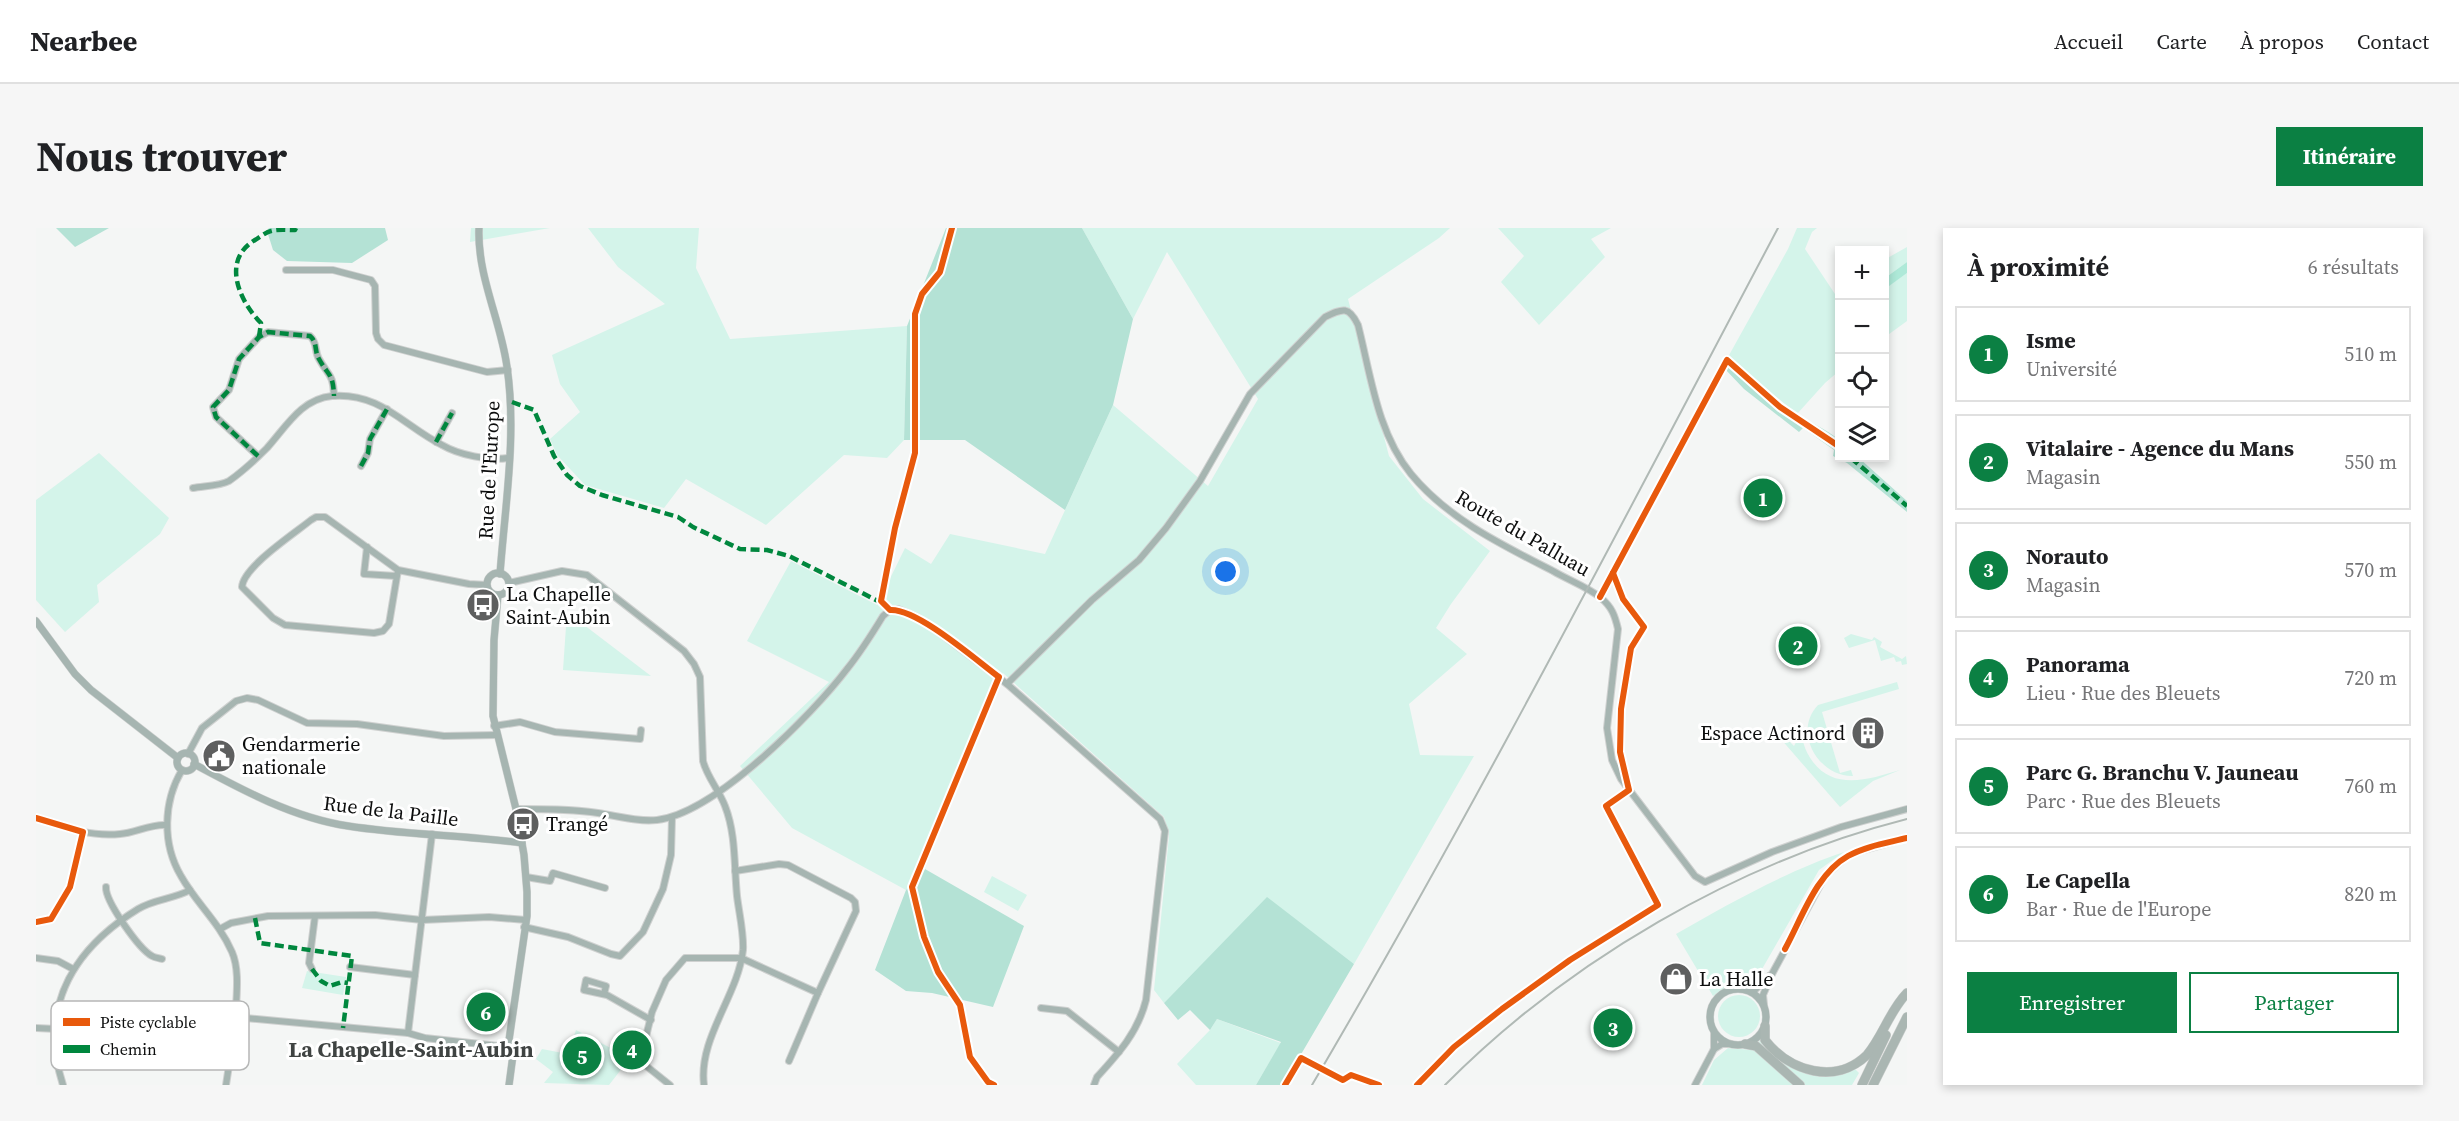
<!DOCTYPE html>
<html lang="fr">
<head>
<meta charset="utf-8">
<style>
	:root { --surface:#fff; --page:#f6f6f6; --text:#202124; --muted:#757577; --line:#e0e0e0; --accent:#0b8043 }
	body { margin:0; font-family:"Source Serif 4",serif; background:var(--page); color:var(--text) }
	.controls { position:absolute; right:18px; top:18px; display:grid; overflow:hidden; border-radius:0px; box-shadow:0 3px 9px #0003 }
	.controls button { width:54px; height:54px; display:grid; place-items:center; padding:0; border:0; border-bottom:2px solid var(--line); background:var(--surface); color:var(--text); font:30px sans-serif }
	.you { position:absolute; left:1190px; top:344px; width:21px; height:21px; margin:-15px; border:4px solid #fff; border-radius:50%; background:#1a73e8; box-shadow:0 0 0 9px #1a73e833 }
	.badge { display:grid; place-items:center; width:39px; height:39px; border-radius:50%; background:var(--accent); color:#fff; font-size:20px; font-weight:700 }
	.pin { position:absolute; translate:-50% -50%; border:3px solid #fff; box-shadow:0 2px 6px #0006 }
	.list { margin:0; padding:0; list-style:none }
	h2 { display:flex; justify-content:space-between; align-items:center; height:78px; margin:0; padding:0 24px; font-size:26px }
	h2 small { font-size:20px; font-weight:400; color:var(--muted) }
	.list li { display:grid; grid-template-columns:39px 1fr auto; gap:18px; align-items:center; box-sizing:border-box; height:96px; margin:0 12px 12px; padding:0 12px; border:2px solid var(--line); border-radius:0px }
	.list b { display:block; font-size:22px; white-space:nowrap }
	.list p { margin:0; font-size:20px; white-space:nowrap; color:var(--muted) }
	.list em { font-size:20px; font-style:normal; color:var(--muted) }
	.actions { display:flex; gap:12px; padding:18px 24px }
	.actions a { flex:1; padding:14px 0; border:2px solid var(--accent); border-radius:0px; text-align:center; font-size:21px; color:var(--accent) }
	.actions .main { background:var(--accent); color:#fff }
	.icon { flex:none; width:33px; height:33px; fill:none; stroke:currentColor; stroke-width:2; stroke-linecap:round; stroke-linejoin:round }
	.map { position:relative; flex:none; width:1871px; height:857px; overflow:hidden; border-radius:0px }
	header { display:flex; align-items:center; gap:36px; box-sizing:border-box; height:84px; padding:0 30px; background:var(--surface); border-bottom:2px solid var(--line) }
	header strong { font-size:28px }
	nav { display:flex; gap:33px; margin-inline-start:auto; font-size:21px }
	.intro { display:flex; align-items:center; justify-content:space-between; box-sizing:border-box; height:144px; padding:0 36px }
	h1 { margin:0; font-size:42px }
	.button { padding:15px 27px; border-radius:0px; background:var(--accent); color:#fff; font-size:21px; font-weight:700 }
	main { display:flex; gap:36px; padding:0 36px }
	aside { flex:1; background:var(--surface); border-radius:0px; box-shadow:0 3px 9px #0003 }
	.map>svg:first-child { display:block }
</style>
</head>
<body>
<header>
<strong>Nearbee</strong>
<nav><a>Accueil</a><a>Carte</a><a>À propos</a><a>Contact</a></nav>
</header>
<div class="intro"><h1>Nous trouver</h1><a class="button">Itinéraire</a></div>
<main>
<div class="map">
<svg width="1871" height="857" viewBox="0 0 1871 857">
	<rect width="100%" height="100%" fill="#f4f6f5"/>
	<g fill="#d4f4ea">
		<path d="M 435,0 L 514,0 L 434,14 Z"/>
		<path d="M 552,0 L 663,0 L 660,40 L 694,111 L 871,98 L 868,212 L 851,230 L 808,227 L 730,297 L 650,251 L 628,280 L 549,257 L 521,227 L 514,211 L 544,184 L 524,156 L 516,127 L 629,76 L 582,39 Z"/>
		<path d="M 1046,0 L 1414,0 L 1403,10 L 1312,71 L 1353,228 L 1387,271 L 1454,323 L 1415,376 L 1400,400 L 1431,426 L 1373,476 L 1384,527 L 1438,528 L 1318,736 L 1231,670 L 1128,775 L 1118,762 L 1133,608 L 1128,589 L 967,445 L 889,641 L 870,662 L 756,600 L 704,538 L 793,454 L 711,413 L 755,333 L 841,377 L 869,320 L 895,336 L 914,306 L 1009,326 L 1077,177 L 1172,258 L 1222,171 L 1131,24 L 1097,91 Z"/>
		<path d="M 1462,0 L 1575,0 L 1555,11 L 1569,29 L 1503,97 L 1465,54 L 1488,28 Z"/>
		<path d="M 1761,0 L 1781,0 L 1776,4 L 1769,21 L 1799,66 L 1803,63 L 1803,143 L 1789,155 L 1761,186 L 1692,129 L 1752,21 Z"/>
		<path d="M 1871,19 L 1871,34 L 1849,50 L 1848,32 Z"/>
		<path d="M 1871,45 L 1871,93 L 1849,109 L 1848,61 Z"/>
		<path d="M 63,225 L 133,290 L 124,306 L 61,357 L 63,374 L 29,404 L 0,372 L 0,272 Z"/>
		<path d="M 531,384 L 615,448 L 527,442 Z"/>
		<path d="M 1815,406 L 1836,412 L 1838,409 L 1846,414 L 1844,419 L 1866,431 L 1870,428 L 1871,436 L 1866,437 L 1865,433 L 1860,434 L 1858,429 L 1845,433 L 1839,412 L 1813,420 L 1808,410 Z"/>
		<path d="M 1861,454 L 1863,461 L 1786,484 L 1804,545 L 1815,542 L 1817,548 C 1783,549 1756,504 1782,477 Z"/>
		<path d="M 1765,498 C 1766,512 1768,522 1777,534 C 1799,563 1834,551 1864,542 L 1837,553 L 1804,579 L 1744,510 L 1748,508 L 1758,518 L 1765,505 L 1759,499 Z"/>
		<path d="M 1808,624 L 1783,642 L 1718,755 L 1696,756 L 1677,768 L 1640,706 C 1690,677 1753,642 1808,624 Z"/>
		<path d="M 956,648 L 991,667 L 982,683 L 948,664 Z"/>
		<path d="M 271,743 L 310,749 L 307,767 L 266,760 Z"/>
		<circle cx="1703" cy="788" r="21"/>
		<path d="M 1181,791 L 1245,815 L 1220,857 L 1160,857 L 1141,836 L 1174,802 Z"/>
		<path d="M 540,802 L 594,830 L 573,857 L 508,855 L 517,844 L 500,831 L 506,821 L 532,826 Z"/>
		<path d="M 1726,811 C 1752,840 1780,857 1819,841 L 1823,845 L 1816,857 L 1767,857 L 1720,816 Z"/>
		<path d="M 1692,820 L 1718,822 L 1757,857 L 1666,857 L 1678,832 Z"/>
	</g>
	<g fill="#b4e2d5">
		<path d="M 20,0 L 73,0 L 39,19 Z"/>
		<path d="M 233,0 L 349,0 L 352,12 L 316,35 L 251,33 L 237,22 L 231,3 Z"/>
		<path d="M 910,0 L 1046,0 L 1097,91 L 1077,177 L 1029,282 L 929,212 L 868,212 L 871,98 Z"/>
		<path d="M 1692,129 C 1714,148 1736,170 1760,185 C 1775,195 1790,201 1803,212 L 1804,230 L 1823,230 L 1871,273 L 1871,284 L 1811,235 L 1797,228 L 1798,222 L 1767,200 L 1763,204 L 1708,161 L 1689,141 Z"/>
		<path d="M 889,641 L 988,698 L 957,779 L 896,765 L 870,763 L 839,742 L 870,662 Z"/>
		<path d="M 1231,669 L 1318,736 L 1247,857 L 1220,857 L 1245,814 L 1181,791 L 1174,802 L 1154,782 L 1142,792 L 1128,775 Z"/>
	</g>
	<path fill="#aee9d8" d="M 1871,34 L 1871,45 L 1849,61 L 1849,50 Z"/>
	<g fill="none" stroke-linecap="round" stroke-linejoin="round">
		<g stroke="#cfd1d0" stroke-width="8">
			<g id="minor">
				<path d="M 250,42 L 297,42 L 335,52 L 339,58 L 340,105 L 342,111 L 348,117 L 451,144 L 472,142"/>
				<path d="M 400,214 L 416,185"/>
				<path d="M 222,228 L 180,189 L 177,179 L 193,162 L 203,131 L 223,109 L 232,104 L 274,108 C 282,115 278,123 283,131 C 293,149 297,145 298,168"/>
				<path d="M 325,238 L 332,225 L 334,211 L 351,181"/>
				<path d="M 157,260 C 168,258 184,258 193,253 C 206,244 220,231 231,220 C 250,199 265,171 296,168 C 344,164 368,198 406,217 C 423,227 453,233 472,230"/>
				<path d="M 331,319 L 328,346 L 360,348"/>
				<path d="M 362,342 L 353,396 L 347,403 L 338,405 L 249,397 L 237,390 L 206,359 C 207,339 259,305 275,292 L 280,289 L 289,289 L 362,342 L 433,356 L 451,357"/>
				<path d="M 473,355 L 526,343 L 551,347 L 648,423 L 658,436 L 664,449 L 667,533 C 671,549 683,562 689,578 C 700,606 698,637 701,668 C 703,685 708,705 707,722 C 702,768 662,810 668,857"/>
				<path d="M 971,456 L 1056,372 L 1103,332 L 1130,300 L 1164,253 L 1214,166 L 1289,89 C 1307,80 1313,78 1322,97 C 1335,148 1341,204 1375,246 C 1412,291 1466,317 1517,343 C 1532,352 1552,359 1565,370 C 1576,379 1579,388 1582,401 L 1571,500 L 1576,532 L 1585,551 L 1659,648 L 1669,654 L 1736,624 L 1805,599 L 1871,581"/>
				<path d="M 458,498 L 484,494 L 519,504 L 604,511 L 605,502"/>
				<path d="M 152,526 L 166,500 L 200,473 L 211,470 L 222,472 L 271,495 L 321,496 L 408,508 L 460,507"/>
				<path d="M 146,542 C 127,574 126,616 145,648 C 160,675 183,694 196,724 C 203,740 201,762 200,779"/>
				<path d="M 480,581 C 508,581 535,581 562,585 C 582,588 601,594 621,592 C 679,585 776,487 811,441 C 824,425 836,406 847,388 L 854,382 L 862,381 L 881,389 L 900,402 L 971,456 L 1124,591 L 1129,603 L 1110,772 C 1102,804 1083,825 1061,849 L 1058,857"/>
				<path d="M 0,590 C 27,599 54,609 84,606 C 99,605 114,596 130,597"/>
				<path d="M 490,649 L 514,653 L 517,645 L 569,660"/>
				<path d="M 70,659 C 69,673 103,721 116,728 C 119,730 123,730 126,731"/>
				<path d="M 488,699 L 532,709 L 575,726 L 584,728 L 607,704 L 627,661 L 635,627 L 636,589"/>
				<path d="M 184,701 L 195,695 L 232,688 L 339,687 L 386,692 L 453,689 L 490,692"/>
				<path d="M 0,730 L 22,733 L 37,741"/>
				<path d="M 314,739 L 379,747"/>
				<path d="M 276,741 L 273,735 L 279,688"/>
				<path d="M 1715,763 L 1719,762 L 1733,748"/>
				<path d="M 568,766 L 570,758 L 550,752 L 548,762 L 571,767 L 615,792"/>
				<path d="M 1728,777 L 1727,767 L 1736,746 L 1789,648 L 1809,630 L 1821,624 L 1871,610"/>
				<circle cx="200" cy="789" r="10"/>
				<path d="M 1005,780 L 1031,783 L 1083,824"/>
				<path d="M 209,790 L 372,805 L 389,810 L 472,819"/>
				<path d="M 0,800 L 41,802 L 150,784 L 190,786"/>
				<path d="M 372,805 L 396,606"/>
				<path d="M 1678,821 L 1686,816 L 1695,816"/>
				<path d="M 753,833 L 782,765"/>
				<path d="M 27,857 C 23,844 19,830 19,816 C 16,756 52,712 102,681 C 118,671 138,671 154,662"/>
				<path d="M 190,857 L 199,798"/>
				<path d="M 634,857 L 609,837 L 605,829 L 616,784 L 630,752 L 649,730 L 705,730 L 782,765 L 820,683 L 819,674 L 815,670 L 752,637 L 743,636 L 699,643"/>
				<path d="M 1659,857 L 1678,821 L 1678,804"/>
			</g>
		</g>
		<g stroke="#cfd1d0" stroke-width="8">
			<g id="tertiary">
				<path d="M 443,0 C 441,48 465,93 471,139 C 481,206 469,278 464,346"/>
				<circle cx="462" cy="356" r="11"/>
				<path d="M 462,367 L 458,412 L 457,488 L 480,581 L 488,627 L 491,664 L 491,688 L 472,819 L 477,827 L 473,857"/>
				<path d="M 0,393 L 39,446 L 55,462 L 142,530"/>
				<circle cx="150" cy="534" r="9"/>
				<path d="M 158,536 C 206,562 258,590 312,598 C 369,607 428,607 486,615"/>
				<circle cx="1702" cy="789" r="28"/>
			</g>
		</g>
		<g stroke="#cfd1d0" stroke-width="10">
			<g id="trunk">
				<path d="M 1729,798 L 1729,812 C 1754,844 1800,857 1831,827 C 1847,808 1854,782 1871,765"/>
				<path d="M 1709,816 L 1720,818 L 1764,857"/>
				<path d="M 1826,857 L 1850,807"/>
				<path d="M 1837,857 L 1871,789"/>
			</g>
		</g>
		<use href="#minor" stroke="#a6b5b1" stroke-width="6"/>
		<use href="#tertiary" stroke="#a6b5b1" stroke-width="7"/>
		<use href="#trunk" stroke="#aab6b2" stroke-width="9"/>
		<g stroke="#b0b9b5" stroke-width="2">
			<path d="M 1276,857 C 1441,577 1590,287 1742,0"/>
			<path d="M 1409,857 C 1532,733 1702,634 1871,591"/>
		</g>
		<g stroke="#00873e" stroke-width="4.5" stroke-dasharray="9 4.5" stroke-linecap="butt">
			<path d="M 223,109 L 225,95 C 203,73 185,32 219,12 C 224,9 230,4 235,3 C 242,1 251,2 259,2 L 260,0"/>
			<path d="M 476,174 L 498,182 L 518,228 L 531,247 L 544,258 L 566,267 L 642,289 L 657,299 L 704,321 L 731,322 L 753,328 L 848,376"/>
			<path d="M 400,214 L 416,185"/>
			<path d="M 222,228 L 180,189 L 177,179 L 193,162 L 203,131 L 223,109 L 232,104 L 274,108 C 282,115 278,123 283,131 C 293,149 297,145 298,168"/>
			<path d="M 1815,230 L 1871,278"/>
			<path d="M 325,238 L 332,225 L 334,211 L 351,181"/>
			<path d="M 219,690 L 224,715 L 316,728 L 307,800"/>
			<path d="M 276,741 L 285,753 L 294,758 L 306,754 L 312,755"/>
		</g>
		<g stroke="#fff" stroke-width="10">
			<g id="cycleway">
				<path d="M 916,0 L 904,44 L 886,66 L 879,86 L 879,225 L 859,300 L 845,373 L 854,382 C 881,380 940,432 963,449 L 876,659 L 888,709 L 902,744 L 924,777 L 934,829 L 952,854 L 958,857"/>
				<path d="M 1564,369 L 1691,132 L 1744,179 L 1804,219"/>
				<path d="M 0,590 L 47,604 L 34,659 L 15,691 L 0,694"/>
				<path d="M 1749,721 C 1766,690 1780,646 1812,628 C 1830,618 1851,615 1871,610"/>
				<path d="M 1249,857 L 1265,830 L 1307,852 L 1315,847 L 1343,857"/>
				<path d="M 1381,857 L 1418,819 L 1466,781 L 1534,732 L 1622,677 L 1570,578 L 1593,562 L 1584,524 L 1585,481 L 1595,420 L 1608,399 L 1587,371 L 1577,345"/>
			</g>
		</g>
		<use href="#cycleway" stroke="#e8590c" stroke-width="6"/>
	</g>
	<defs>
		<g id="bus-disc" transform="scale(1.725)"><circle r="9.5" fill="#5e5f5f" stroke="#fff"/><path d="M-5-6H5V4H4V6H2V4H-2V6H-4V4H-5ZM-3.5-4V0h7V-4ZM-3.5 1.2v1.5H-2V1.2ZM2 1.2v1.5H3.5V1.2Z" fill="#fff"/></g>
		<g id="building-disc" transform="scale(1.725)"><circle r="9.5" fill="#5e5f5f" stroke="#fff"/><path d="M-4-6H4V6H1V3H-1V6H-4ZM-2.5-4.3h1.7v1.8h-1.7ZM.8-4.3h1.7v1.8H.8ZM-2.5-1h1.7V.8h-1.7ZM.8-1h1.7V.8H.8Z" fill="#fff"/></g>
		<g id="civic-disc" transform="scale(1.725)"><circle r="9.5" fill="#5e5f5f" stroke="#fff"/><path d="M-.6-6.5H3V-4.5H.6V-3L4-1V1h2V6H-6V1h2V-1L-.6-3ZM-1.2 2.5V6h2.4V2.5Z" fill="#fff"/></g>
		<g id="shop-disc" transform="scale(1.725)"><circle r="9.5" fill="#5e5f5f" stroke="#fff"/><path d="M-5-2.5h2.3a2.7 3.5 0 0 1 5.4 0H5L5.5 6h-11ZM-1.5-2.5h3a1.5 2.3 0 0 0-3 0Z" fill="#fff"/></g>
	</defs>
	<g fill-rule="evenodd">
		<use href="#bus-disc" x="447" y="377"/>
		<use href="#building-disc" x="1832" y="505"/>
		<use href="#civic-disc" x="183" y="528"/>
		<use href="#bus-disc" x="487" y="596"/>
		<use href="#shop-disc" x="1640" y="751"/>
	</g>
	<g text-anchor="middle" stroke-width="6" stroke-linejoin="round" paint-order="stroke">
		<g font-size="20" fill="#0d0e0e" stroke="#fff">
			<text transform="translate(453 242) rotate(-87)" y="7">Rue de l'Europe</text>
			<text transform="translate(1487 305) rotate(30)" y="7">Route du Palluau</text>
			<text transform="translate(355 583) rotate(7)" y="7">Rue de la Paille</text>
		</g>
		<g font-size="20" fill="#0d0e0e" stroke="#fff" text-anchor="start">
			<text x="470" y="373">La Chapelle<tspan x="470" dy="23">Saint-Aubin</tspan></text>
			<text x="1809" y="512" text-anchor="end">Espace Actinord</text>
			<text x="206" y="523">Gendarmerie<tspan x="206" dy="23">nationale</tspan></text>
			<text x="510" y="603">Trangé</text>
			<text x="1663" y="758">La Halle</text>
		</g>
		<g font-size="22" font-weight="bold" fill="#3f4342" stroke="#fff">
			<text x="375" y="829">La Chapelle-Saint-Aubin</text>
		</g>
	</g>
	<rect x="15" y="773" width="198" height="69" rx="9" fill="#fff" stroke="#b6b7b7" stroke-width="1.5"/>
	<rect x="27" y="790" width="27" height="8" fill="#e8590c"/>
	<rect x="27" y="817" width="27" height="8" fill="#00873e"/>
	<g font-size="16" fill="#0d0e0e">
		<text x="64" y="800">Piste cyclable</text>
		<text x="64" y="827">Chemin</text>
	</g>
</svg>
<div class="controls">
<button>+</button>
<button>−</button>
<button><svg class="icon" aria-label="locate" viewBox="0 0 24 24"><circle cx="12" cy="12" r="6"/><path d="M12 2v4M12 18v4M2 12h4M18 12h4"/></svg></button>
<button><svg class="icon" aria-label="layers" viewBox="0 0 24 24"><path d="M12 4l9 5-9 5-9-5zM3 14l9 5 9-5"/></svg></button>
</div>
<div class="you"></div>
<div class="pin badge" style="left:1727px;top:270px">1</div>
<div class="pin badge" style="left:1762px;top:418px">2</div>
<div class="pin badge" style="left:1577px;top:800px">3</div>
<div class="pin badge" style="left:596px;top:822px">4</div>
<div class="pin badge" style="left:546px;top:828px">5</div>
<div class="pin badge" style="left:450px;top:784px">6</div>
</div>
<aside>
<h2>À proximité<small>6 résultats</small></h2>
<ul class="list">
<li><span class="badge">1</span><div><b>Isme</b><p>Université</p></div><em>510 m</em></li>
<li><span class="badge">2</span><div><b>Vitalaire - Agence du Mans</b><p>Magasin</p></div><em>550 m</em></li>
<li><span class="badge">3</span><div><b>Norauto</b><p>Magasin</p></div><em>570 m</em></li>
<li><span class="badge">4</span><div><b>Panorama</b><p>Lieu · Rue des Bleuets</p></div><em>720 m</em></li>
<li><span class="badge">5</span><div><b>Parc G. Branchu V. Jauneau</b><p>Parc · Rue des Bleuets</p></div><em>760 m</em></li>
<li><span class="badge">6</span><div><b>Le Capella</b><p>Bar · Rue de l'Europe</p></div><em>820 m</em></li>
</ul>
<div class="actions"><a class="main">Enregistrer</a><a>Partager</a></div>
</aside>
</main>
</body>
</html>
